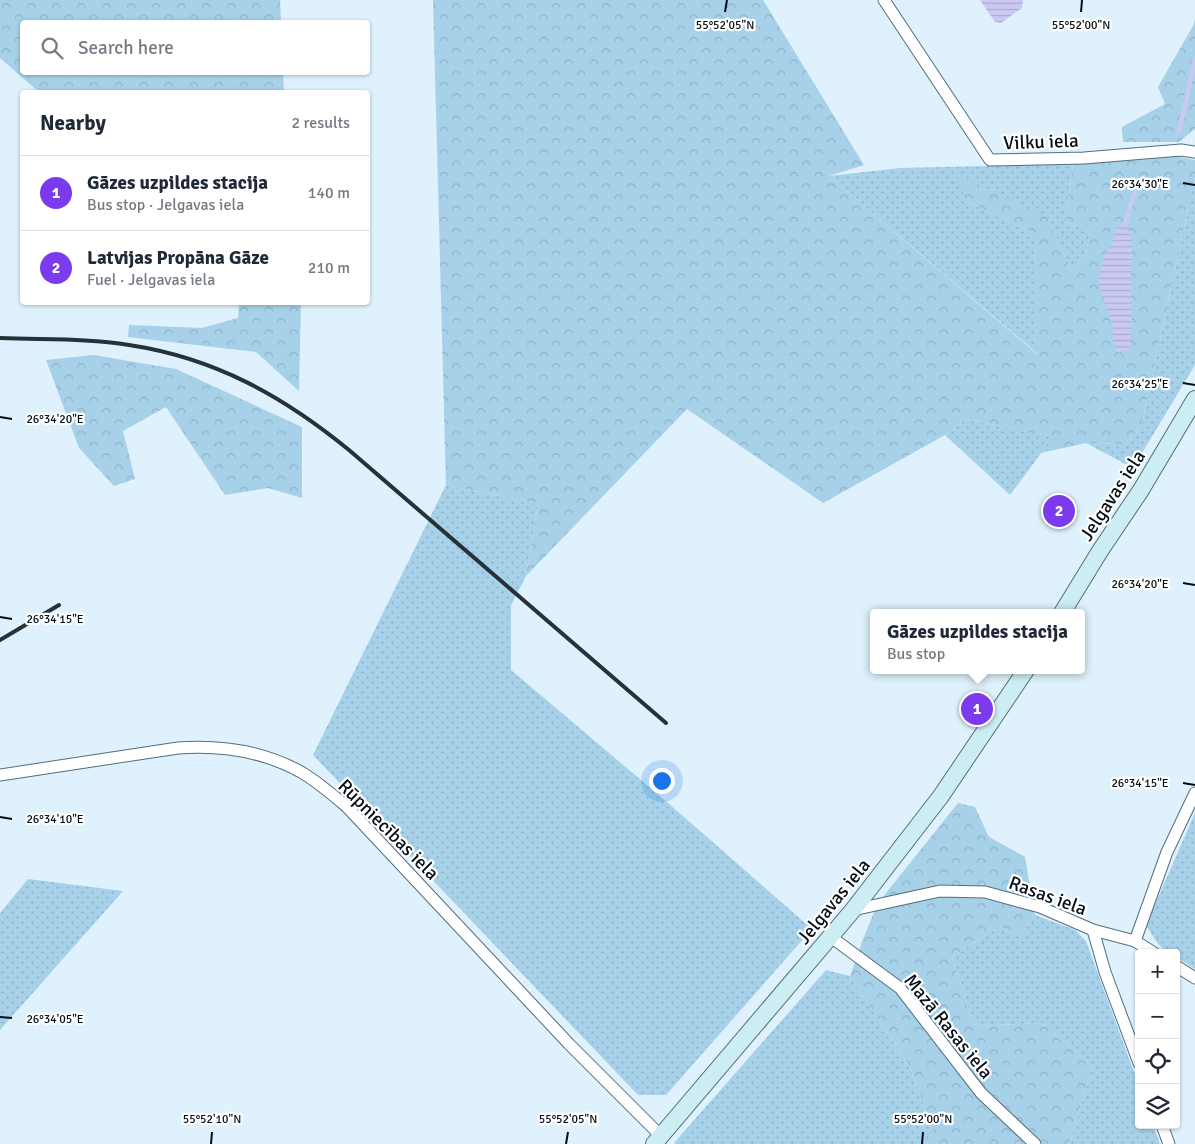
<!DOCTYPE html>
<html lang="en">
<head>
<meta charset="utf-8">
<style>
	:root { --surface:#fff; --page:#f2f2f3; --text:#1f2937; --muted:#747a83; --line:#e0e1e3; --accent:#7c3aed }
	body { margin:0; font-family:Signika,sans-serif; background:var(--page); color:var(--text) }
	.controls { position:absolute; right:15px; bottom:15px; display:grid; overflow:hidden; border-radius:5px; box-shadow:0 1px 4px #0004 }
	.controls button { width:45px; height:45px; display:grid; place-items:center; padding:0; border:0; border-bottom:1px solid var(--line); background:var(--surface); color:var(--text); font:25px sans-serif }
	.you { position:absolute; left:661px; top:780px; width:18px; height:18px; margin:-12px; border:4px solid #fff; border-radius:50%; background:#1a73e8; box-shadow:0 0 0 8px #1a73e833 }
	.badge { display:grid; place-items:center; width:32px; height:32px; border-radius:50%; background:var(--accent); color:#fff; font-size:16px; font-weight:700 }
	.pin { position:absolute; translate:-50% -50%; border:2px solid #fff; box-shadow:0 1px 5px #0006 }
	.popup { position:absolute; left:870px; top:609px; width:215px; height:65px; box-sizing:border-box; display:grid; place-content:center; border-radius:5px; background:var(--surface); filter:drop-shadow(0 1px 4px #0005); font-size:16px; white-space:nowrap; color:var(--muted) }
	.popup b { font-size:19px; color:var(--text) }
	.popup::after { content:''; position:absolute; left:50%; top:100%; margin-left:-10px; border:10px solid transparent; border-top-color:var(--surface) }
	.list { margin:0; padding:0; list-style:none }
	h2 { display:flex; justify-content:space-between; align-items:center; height:65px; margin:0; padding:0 20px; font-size:21px }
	h2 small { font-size:16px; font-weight:400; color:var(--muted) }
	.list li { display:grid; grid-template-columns:32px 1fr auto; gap:15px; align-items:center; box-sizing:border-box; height:75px; padding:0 20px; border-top:1px solid var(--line) }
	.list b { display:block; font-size:19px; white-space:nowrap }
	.list p { margin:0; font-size:16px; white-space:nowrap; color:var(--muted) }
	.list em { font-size:16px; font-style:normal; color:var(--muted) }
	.icon { flex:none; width:28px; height:28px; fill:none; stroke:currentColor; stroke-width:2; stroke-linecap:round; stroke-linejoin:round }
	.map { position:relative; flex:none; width:1195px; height:1144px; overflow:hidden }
	.search { position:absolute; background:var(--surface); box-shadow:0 1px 4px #0004; left:20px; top:20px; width:350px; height:55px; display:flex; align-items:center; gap:12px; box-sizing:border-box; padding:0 18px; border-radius:5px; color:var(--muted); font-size:19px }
	.panel { position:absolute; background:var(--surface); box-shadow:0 1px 4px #0004; left:20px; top:90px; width:350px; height:215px; border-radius:5px }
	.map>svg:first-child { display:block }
</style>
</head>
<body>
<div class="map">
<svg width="1195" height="1144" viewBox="0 0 1195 1144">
	<defs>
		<pattern id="grass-dots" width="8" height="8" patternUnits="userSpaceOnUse" patternTransform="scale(1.25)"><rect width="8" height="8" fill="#a6d1e9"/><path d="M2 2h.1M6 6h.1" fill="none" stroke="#8db2c7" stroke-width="1.8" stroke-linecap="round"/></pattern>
		<pattern id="forest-crowns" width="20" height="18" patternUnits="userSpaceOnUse" patternTransform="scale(1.25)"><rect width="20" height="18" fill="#a6d1e9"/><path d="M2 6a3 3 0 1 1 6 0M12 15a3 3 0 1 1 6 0" fill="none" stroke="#8db2c7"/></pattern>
		<pattern id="water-rules" width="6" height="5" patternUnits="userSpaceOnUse" patternTransform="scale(1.25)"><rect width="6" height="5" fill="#c9c9f4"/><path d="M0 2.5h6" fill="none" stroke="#ababd0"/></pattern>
	</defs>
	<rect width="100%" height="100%" fill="#def1fc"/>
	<g fill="url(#grass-dots)">
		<path d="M 1073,164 L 1065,221 L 1090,232 L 1086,255 L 1072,270 L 1047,217 L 966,201 L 1035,234 L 1038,354 L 829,176 L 900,168 Z"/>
		<path d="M 1195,176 L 1195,365 L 1133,468 L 1086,443 L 1126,444 L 1142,424 Z"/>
		<path d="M 967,419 L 1053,437 L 1010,495 L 945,435 Z"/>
		<path d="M 446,485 L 538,504 L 526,576 L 511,605 L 511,670 L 668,803 L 812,929 L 666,1095 L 638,1095 L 313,755 Z"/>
		<path d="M 1195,813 L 1195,969 L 1176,957 L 1176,953 C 1160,953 1154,937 1146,925 Z"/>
		<path d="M 28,879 L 123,891 L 0,1030 L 0,913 Z"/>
		<path d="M 1035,915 L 1075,930 L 1086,941 L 1139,1086 L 1139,1125 L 1153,1125 L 1160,1144 L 1069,1144 L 1093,1066 L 1042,1023 L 974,1026 L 952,957 L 1000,926 L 1020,937 Z"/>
		<path d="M 826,970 L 850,976 L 910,1067 L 933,1131 L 927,1144 L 676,1144 L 674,1143 Z"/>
	</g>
	<g fill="url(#forest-crowns)">
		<path d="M 0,0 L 280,0 L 281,22 L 22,22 L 22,72 L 283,73 L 284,92 L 39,92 L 0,58 Z"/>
		<path d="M 433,0 L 763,0 L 864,165 L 829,176 L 1037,354 L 1035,234 L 966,201 L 956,174 L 1047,217 L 1072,270 L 1086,255 L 1090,232 L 1065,221 L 1073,164 L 1170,155 L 1195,160 L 1195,176 L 1142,424 L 1126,444 L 1086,443 L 1041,453 L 1052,437 L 967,419 L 945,435 L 823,503 L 687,409 L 526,576 L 538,504 L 446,485 Z"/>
		<path d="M 1195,18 L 1195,129 L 1179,142 L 1123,142 L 1122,127 L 1165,104 L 1158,87 L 1194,24 Z"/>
		<path d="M 239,303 L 301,303 L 299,391 L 256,352 L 128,337 L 129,325 L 202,328 L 238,318 Z"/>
		<path d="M 94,355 L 176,369 L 302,427 L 302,498 L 268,488 L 225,495 L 166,407 L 123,431 L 135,479 L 114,486 L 79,448 L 46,360 Z"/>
		<path d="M 958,803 L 975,807 L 989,837 L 1025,857 L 1035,915 L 1020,937 L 1000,926 L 952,957 L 974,1026 L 1042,1023 L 1093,1066 L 1069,1144 L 927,1144 L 933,1131 L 910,1067 L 850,976 L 863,939 L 878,903 Z"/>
	</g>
	<g fill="url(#water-rules)">
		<path d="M 980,0 L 1023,0 L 1022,8 L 1001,23 L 995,22 Z"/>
		<path d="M 1125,224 C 1136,241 1131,261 1131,280 C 1131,305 1134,325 1129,350 L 1118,353 L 1113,341 L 1113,327 L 1098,281 L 1105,254 L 1113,242 L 1115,229 Z"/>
	</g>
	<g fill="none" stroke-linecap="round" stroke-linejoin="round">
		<g stroke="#c9c9f4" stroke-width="4.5">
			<path d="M 1179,132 L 1195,59"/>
			<path d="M 1125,224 L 1136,188"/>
		</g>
		<g stroke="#536e7e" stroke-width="13">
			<g id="street">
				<path d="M 884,0 L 990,160 L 1084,158 L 1181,150 L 1195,152"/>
				<path d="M 0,775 L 178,748 C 220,745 263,751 301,772 C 318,782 333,795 347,807 L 569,1044 L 661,1136"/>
				<path d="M 853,910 L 940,891 L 985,892 L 1040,907 L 1093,930 L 1135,941 L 1154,953"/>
				<path d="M 1093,930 L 1105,972 L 1139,1063"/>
				<path d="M 831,937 L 900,988 L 981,1093 L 1035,1144"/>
				<path d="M 1135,941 L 1167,852 L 1195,793"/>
				<path d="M 1176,966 L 1195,978"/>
				<path d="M 1162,1125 L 1169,1144"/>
			</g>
		</g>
		<g stroke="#536e7e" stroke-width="18">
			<g id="secondary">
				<path d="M 1062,613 L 1100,551 L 1141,490 L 1195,399"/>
				<path d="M 654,1144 L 853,910 L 941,796 L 1026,670"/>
			</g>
		</g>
		<use href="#street" stroke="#fff" stroke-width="11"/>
		<use href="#secondary" stroke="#cceef3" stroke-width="16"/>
		<g stroke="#263238" stroke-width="4">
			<path d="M 0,338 C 43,340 87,338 129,345 C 215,358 283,396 349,450 L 666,723"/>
			<path d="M 0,640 L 59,605"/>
		</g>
	</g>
	<path fill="none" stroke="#040e14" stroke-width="2" d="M 725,12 L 727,0M 1081,12 L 1082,0M 1183,183 L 1195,185M 1183,383 L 1195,385M 0,417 L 12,419M 1183,583 L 1195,585M 0,617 L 12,619M 1183,783 L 1195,785M 0,817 L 12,819M 0,1017 L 12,1018M 211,1144 L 212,1132M 566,1144 L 568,1132M 922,1144 L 923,1132"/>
	<g text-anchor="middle" stroke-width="4.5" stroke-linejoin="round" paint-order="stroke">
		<g font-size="19" fill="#040e14" stroke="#fff">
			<text transform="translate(1041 141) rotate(-2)" y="7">Vilku iela</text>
			<text transform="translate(1112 495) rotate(-57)" y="7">Jelgavas iela</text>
			<text transform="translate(389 829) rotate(45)" y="7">Rūpniecības iela</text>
			<text transform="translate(1048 895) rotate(20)" y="7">Rasas iela</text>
			<text transform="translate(833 901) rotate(-51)" y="7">Jelgavas iela</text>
			<text transform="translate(949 1026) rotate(51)" y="7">Mazā Rasas iela</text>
		</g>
	</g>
	<g font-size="12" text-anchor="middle" fill="#040e14" stroke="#fff" stroke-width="4.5" stroke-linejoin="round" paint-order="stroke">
		<text x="725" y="29">55°52'05"N</text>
		<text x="1081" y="29">55°52'00"N</text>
		<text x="1140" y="188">26°34'30"E</text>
		<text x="1140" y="388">26°34'25"E</text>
		<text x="55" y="423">26°34'20"E</text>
		<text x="1140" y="588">26°34'20"E</text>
		<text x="55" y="623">26°34'15"E</text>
		<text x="1140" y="787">26°34'15"E</text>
		<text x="55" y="823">26°34'10"E</text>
		<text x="55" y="1023">26°34'05"E</text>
		<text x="212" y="1123">55°52'10"N</text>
		<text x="568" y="1123">55°52'05"N</text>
		<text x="923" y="1123">55°52'00"N</text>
	</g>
</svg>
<div class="controls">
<button>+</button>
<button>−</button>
<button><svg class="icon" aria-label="locate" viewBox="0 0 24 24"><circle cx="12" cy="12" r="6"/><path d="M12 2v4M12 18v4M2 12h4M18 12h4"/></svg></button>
<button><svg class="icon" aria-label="layers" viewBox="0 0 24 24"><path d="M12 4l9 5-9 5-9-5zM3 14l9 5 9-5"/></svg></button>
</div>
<div class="you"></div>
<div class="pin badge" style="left:977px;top:709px">1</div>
<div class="popup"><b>Gāzes uzpildes stacija</b>Bus stop</div>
<div class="pin badge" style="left:1059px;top:511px">2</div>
<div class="search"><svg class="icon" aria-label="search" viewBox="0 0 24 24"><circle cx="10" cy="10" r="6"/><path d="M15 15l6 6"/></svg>Search here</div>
<section class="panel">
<h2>Nearby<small>2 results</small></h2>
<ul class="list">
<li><span class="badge">1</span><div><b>Gāzes uzpildes stacija</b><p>Bus stop · Jelgavas iela</p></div><em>140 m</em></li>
<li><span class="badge">2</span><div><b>Latvijas Propāna Gāze</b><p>Fuel · Jelgavas iela</p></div><em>210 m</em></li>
</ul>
</section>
</div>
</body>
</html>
